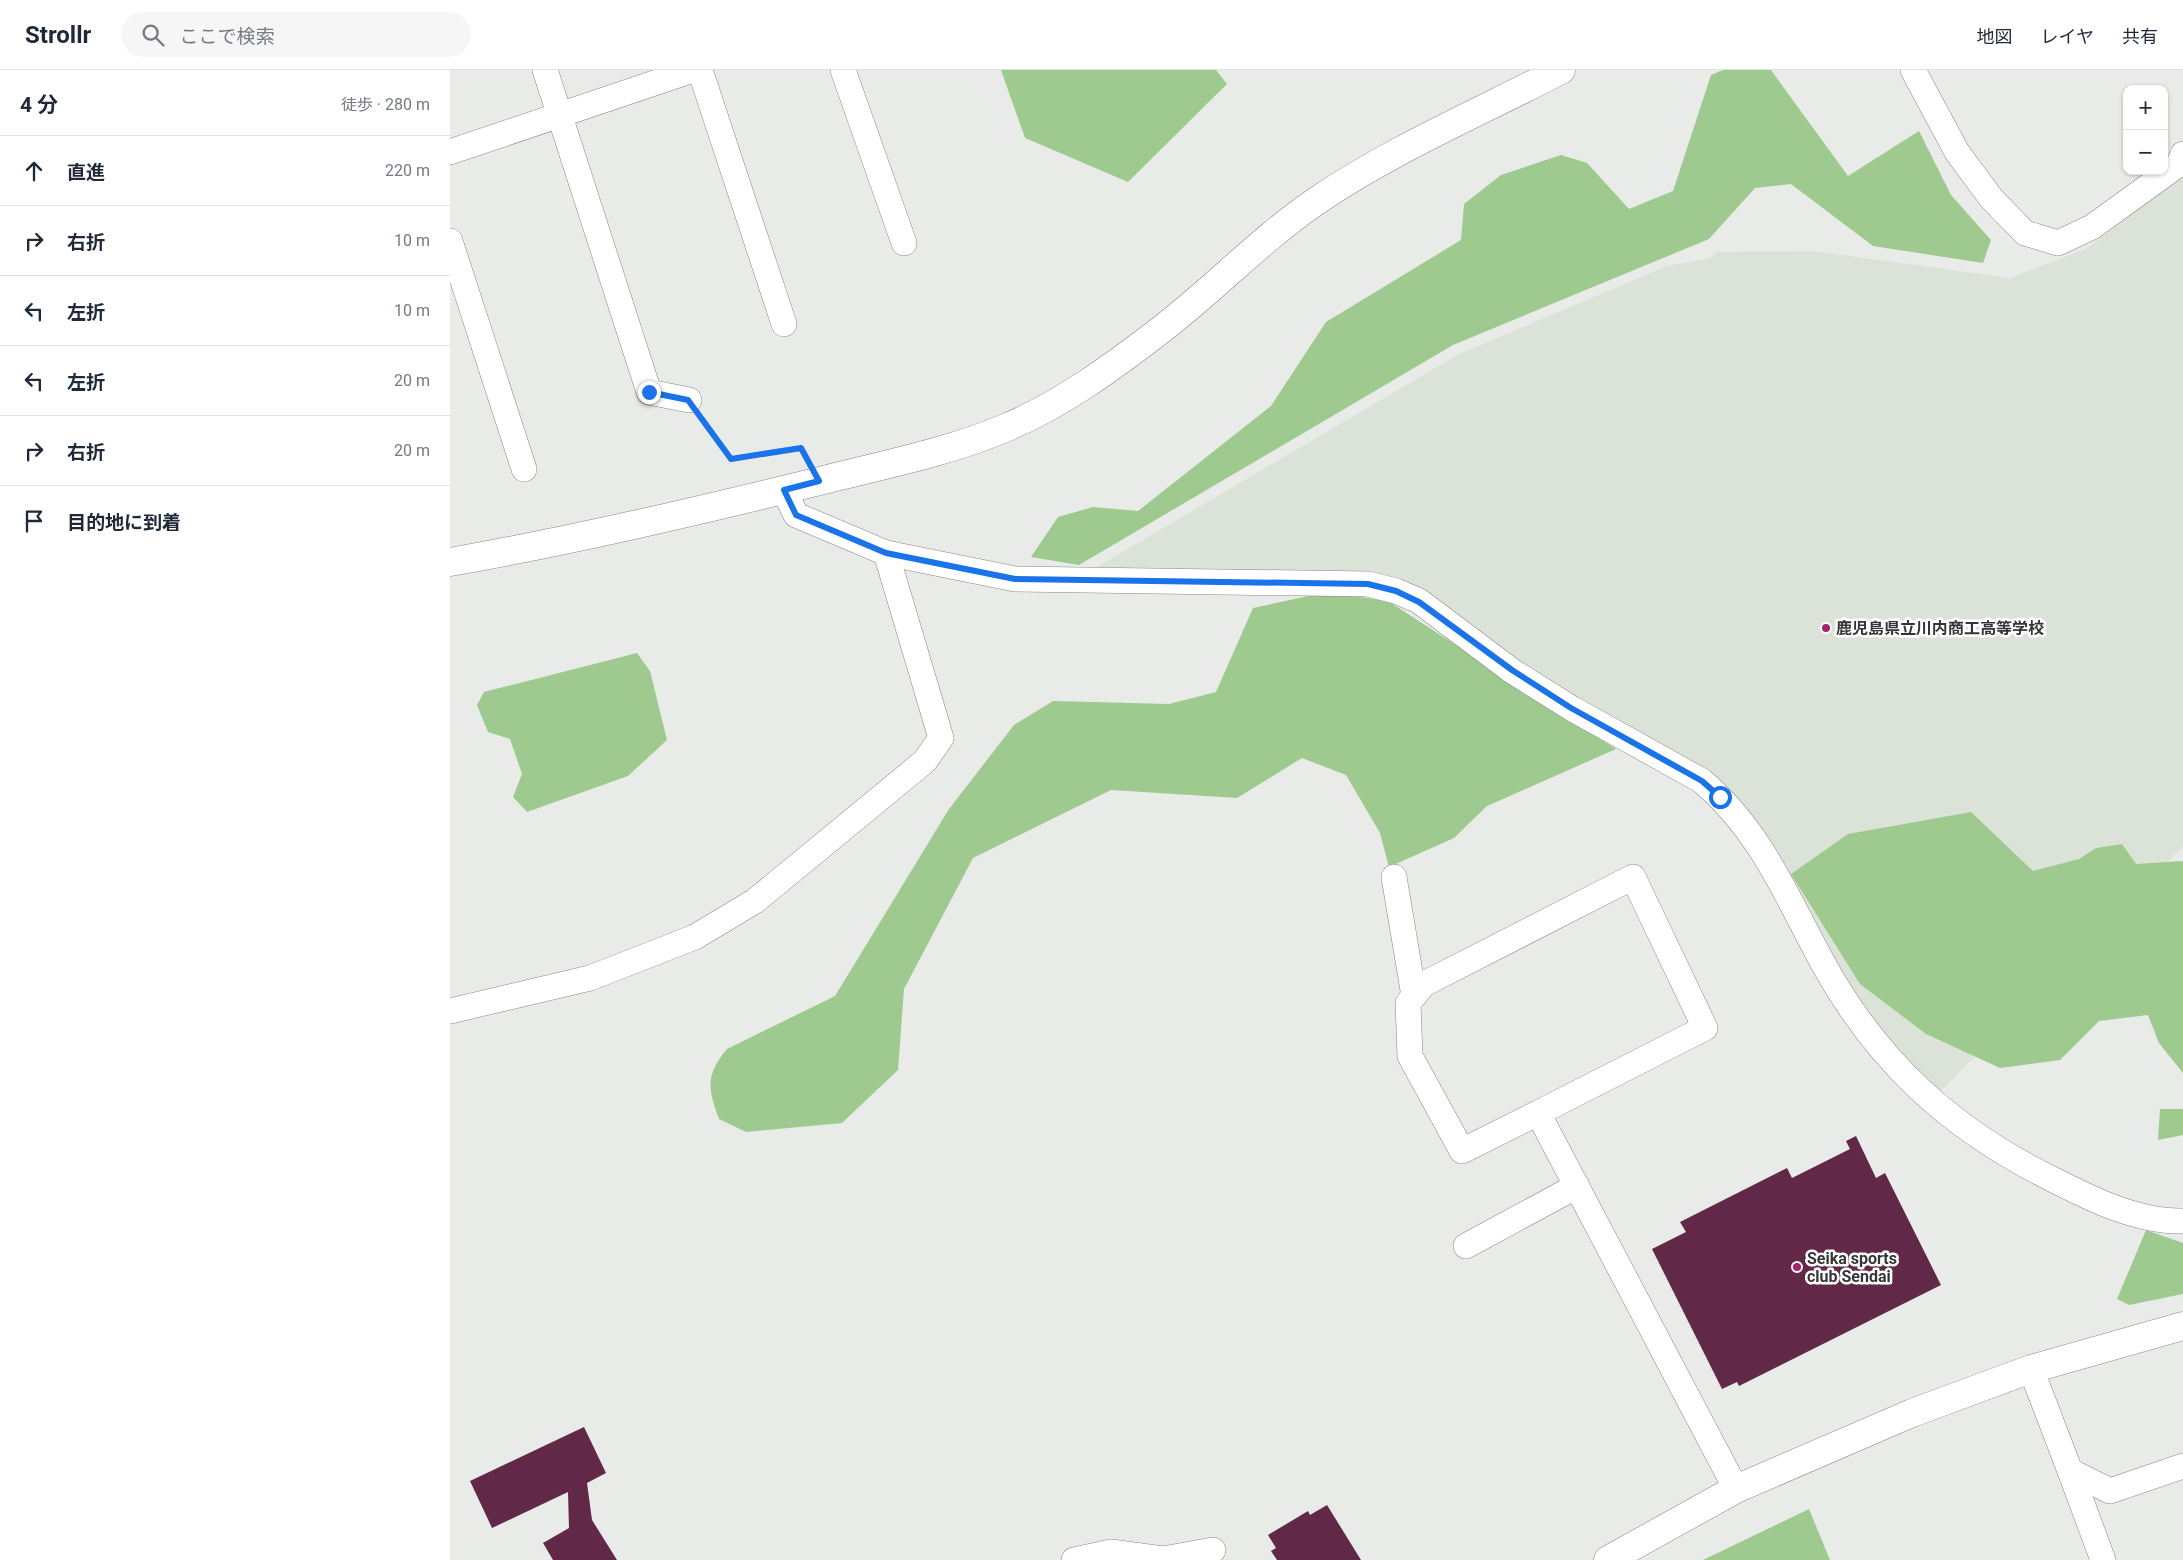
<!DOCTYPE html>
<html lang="ja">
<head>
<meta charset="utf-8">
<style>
	:root { --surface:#fff; --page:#f6f6f7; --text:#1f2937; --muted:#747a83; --line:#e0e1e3 }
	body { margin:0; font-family:Roboto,"Noto Sans JP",sans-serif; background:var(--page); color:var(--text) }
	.controls { position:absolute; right:15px; top:15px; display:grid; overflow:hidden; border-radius:10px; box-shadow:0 1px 4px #0004 }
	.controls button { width:45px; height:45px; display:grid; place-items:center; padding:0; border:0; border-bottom:1px solid var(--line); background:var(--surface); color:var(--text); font:25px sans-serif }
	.stop { position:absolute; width:15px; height:15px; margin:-11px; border:4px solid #1a73e8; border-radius:50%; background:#fff }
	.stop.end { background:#1a73e8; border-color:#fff; box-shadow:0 1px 5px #0008 }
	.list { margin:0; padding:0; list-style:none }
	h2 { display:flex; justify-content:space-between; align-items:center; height:65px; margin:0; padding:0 20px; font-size:21px }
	h2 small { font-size:16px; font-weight:400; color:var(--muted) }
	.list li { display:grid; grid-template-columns:32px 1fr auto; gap:15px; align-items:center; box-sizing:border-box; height:70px; padding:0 20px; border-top:1px solid var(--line) }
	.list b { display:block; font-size:19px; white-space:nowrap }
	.list em { font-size:16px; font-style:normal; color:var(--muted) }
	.icon { flex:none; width:28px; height:28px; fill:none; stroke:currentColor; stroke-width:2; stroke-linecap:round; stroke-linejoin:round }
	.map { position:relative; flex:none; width:1733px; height:1490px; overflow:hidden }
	header { display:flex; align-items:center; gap:30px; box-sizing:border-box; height:70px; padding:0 25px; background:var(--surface); border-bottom:1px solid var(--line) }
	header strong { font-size:24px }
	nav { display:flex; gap:28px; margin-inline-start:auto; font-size:18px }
	.search { width:350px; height:45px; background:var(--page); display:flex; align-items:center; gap:12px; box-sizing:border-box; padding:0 18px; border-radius:28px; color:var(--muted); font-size:19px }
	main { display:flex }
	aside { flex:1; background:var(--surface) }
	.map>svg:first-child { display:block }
</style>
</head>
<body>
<header>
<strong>Strollr</strong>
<div class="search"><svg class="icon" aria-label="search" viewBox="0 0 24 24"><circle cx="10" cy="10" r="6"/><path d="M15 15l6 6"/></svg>ここで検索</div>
<nav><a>地図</a><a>レイヤ</a><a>共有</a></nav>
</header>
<main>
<aside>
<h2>4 分<small>徒歩 · 280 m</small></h2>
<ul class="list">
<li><svg class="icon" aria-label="ahead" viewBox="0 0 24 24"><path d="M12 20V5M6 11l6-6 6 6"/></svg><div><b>直進</b></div><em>220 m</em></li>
<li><svg class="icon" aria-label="right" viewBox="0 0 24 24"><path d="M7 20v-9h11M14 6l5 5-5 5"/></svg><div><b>右折</b></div><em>10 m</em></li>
<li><svg class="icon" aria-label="left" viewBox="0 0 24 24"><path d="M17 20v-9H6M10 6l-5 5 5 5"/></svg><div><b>左折</b></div><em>10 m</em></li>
<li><svg class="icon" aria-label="left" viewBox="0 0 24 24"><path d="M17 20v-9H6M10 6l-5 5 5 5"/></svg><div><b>左折</b></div><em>20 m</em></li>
<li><svg class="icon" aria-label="right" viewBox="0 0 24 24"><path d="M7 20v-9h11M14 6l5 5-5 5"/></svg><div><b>右折</b></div><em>20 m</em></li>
<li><svg class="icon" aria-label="arrive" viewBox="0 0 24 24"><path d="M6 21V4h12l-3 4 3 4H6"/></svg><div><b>目的地に到着</b></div></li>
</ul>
</aside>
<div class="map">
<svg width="1733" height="1490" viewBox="0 0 1733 1490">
	<rect width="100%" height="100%" fill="#e9ebe8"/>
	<path fill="#dbe3d9" d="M 1733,105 L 1733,776 L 1490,1022 L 1443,979 L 1406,929 L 1298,743 L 1058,589 L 978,528 L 640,501 L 1009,284 L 1217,196 L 1260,188 L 1266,182 L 1364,181 L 1560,208 L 1636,179 Z"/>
	<g fill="#9fca8f">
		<path d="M 551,0 L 766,0 L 777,14 L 678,112 L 575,68 Z"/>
		<path d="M 1273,0 L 1321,0 L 1398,106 L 1469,61 L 1501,125 L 1541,170 L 1533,193 L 1423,176 L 1341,114 L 1305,118 L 1259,169 L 1003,275 L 629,495 L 581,487 L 608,447 L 643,437 L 688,441 L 821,336 L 876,252 L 1011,170 L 1014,134 L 1051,105 L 1111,85 L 1137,93 L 1179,139 L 1223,121 L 1261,5 Z"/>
		<path d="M 877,522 L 938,531 L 1166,679 L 1037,736 L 1004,768 L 939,797 L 930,763 L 896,705 L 852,688 L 787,728 L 661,720 L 523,788 L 454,919 L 448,1000 L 392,1053 L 296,1062 L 269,1049 C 258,1019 255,1005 277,979 L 385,926 L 499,739 L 564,655 L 603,631 L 719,634 L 766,622 L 803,538 Z"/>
		<path d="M 187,583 L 200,601 L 217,670 L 178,706 L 77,742 L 63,727 L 72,704 L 60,669 L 38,662 L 27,635 L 34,622 Z"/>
		<path d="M 1521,742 L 1583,801 L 1629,789 L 1646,778 L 1672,774 L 1686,794 L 1733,791 L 1733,1003 L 1709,973 L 1698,945 L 1649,951 L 1610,990 L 1550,998 L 1476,964 L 1410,914 L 1341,804 L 1398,764 Z"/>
		<path d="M 1710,1039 L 1733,1039 L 1733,1065 L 1708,1070 Z"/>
		<path d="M 1696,1160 L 1733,1173 L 1733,1224 L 1679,1235 L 1667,1229 Z"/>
		<path d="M 1359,1439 L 1380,1490 L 1253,1490 Z"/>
	</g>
	<g fill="#622847">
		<path d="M 1406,1066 L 1426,1108 L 1435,1103 L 1491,1215 L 1289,1316 L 1287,1312 L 1272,1319 L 1202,1179 L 1236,1162 L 1230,1152 L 1337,1098 L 1342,1108 L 1400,1079 L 1396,1071 Z"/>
		<path d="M 134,1357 L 156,1403 L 137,1413 L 142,1450 L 167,1490 L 103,1490 L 93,1473 L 119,1458 L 118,1422 L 42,1458 L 20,1411 Z"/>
		<path d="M 877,1435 L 911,1490 L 827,1490 L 821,1481 L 826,1478 L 818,1465 L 858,1441 L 860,1445 Z"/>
	</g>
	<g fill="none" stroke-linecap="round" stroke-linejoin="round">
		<g stroke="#878986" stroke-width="26">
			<g id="minor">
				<path d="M 95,0 L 199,322 L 239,330"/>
				<path d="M 250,0 L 334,254"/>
				<path d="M 393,0 L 454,173"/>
				<path d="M 1463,0 L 1507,82 L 1541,128 L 1575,163 L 1608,173 L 1642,157 L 1729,94 L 1733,84"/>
				<path d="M 0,82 L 243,0"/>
				<path d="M 0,171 L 74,399"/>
				<path d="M 334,420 L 346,445 L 436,483 L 565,509 L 918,514 L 946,521 L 969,531 L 1062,601 L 1121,638 L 1252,711 C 1312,762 1337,828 1374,895 C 1427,991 1500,1058 1598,1107 C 1639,1128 1686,1152 1733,1151"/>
				<path d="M 944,807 L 964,926"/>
				<path d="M 0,941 L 140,908 L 245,867 L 305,831 L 475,691 L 491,668 L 436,483"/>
				<path d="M 1088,1043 L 1255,958 L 1183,807 L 974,914 L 958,933 L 960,986 L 1012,1081 L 1088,1043 L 1286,1419"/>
				<path d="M 1016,1176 L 1127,1116"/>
				<path d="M 1581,1299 L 1620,1401 L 1660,1421 L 1733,1396"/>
				<path d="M 1620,1401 L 1653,1490"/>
				<path d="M 624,1490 L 661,1482 L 713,1489 L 763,1480"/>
			</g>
		</g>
		<g stroke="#878986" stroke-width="29">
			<g id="tertiary">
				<path d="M 0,492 C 125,470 247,441 370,411 C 432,395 496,383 555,358 C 611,335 664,296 712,259 C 765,218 810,170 865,132 C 941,80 1030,42 1111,0"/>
				<path d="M 1158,1490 L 1286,1419 L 1462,1343 L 1581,1299 L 1733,1256"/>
			</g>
		</g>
		<path stroke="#939492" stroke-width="3" stroke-dasharray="5 2.5" stroke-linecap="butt" d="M 256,353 L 281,389 L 351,378 L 354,384"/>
		<use href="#minor" stroke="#fff" stroke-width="25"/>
		<use href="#tertiary" stroke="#fff" stroke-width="28"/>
	</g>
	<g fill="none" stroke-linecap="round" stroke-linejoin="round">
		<path stroke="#1a73e8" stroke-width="6" d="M 199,322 L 238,330 L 281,389 L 351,378 L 369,411 L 334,420 L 346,445 L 436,483 L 565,509 L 918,514 L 946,521 L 969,532 L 1062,600 L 1121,638 L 1252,711 L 1270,727"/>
	</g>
	<g fill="#a52370" stroke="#fff" stroke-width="2">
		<circle cx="1376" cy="558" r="5"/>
		<circle cx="1347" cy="1197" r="5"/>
	</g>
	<g text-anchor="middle" stroke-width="5" stroke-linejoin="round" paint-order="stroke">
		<g font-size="16" font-weight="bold" fill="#343534" stroke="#fff" text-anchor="start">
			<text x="1386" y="564">鹿児島県立川内商工高等学校</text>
			<text x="1357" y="1194">Seika sports<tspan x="1357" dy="18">club Sendai</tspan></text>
		</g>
	</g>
</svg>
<div class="controls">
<button>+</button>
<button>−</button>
</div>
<div class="stop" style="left:1270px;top:727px"></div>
<div class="stop end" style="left:199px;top:322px"></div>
</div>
</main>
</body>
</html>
